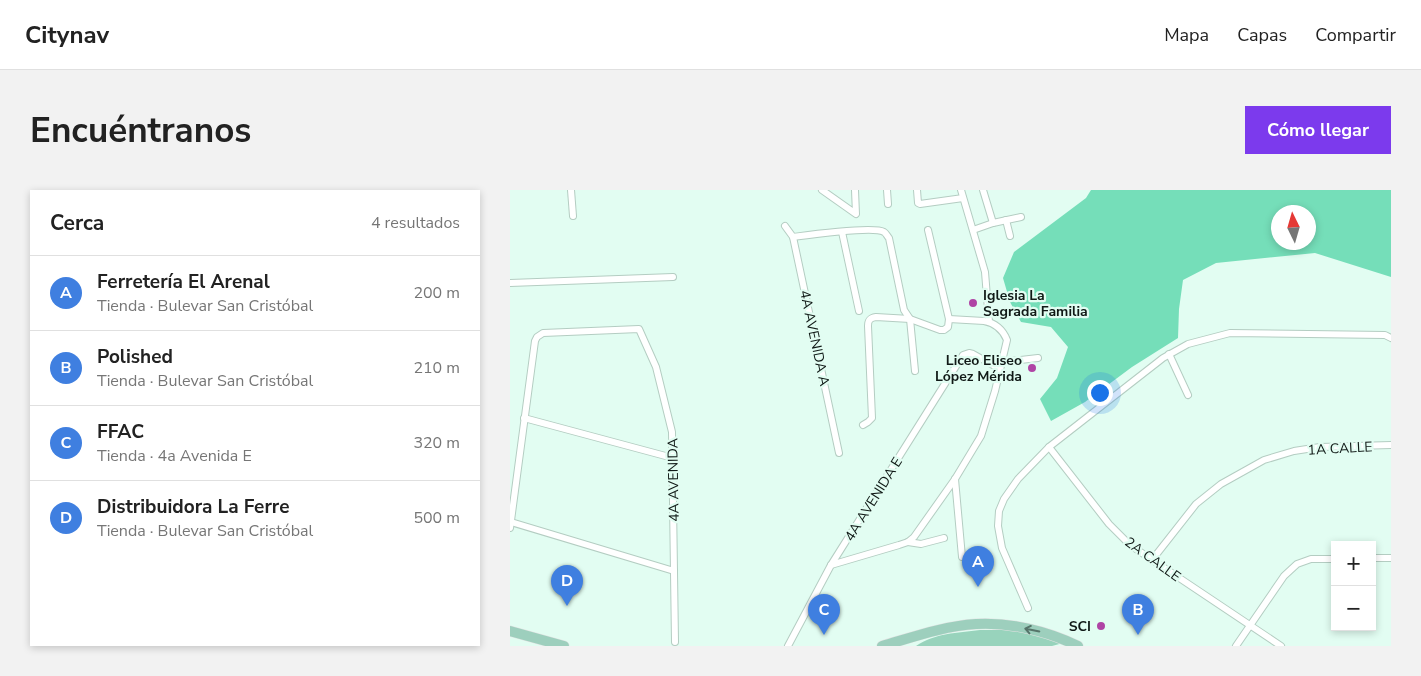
<!DOCTYPE html>
<html lang="es">
<head>
<meta charset="utf-8">
<style>
	:root { --surface:#fff; --page:#f2f2f2; --text:#222; --muted:#767676; --line:#e0e0e0; --accent:#7c3aed }
	body { margin:0; font-family:"Nunito Sans",sans-serif; background:var(--page); color:var(--text) }
	.controls { position:absolute; right:15px; bottom:15px; display:grid; overflow:hidden; border-radius:0px; box-shadow:0 2px 8px #0003 }
	.controls button { width:45px; height:45px; display:grid; place-items:center; padding:0; border:0; border-bottom:1px solid var(--line); background:var(--surface); color:var(--text); font:25px sans-serif }
	.compass { position:absolute; left:761px; top:15px; width:45px; height:45px; border-radius:50%; background:var(--surface); box-shadow:0 2px 8px #0003; rotate:355deg }
	.you { position:absolute; left:589px; top:202px; width:18px; height:18px; margin:-12px; border:4px solid #fff; border-radius:50%; background:#1a73e8; box-shadow:0 0 0 8px #1a73e833 }
	.badge { display:grid; place-items:center; width:32px; height:32px; border-radius:50%; background:var(--accent); color:#fff; font-size:16px; font-weight:700 }
	.pin { position:absolute; translate:-50% -41px; filter:drop-shadow(0 1px 2px #0008) }
	.pin::after { content:''; position:absolute; top:26px; width:18px; height:15px; background:inherit; clip-path:polygon(0 0,100% 0,50% 100%) }
	.list { margin:0; padding:0; list-style:none }
	h2 { display:flex; justify-content:space-between; align-items:center; height:65px; margin:0; padding:0 20px; font-size:21px }
	h2 small { font-size:16px; font-weight:400; color:var(--muted) }
	.list li { display:grid; grid-template-columns:32px 1fr auto; gap:15px; align-items:center; box-sizing:border-box; height:75px; padding:0 20px; border-top:1px solid var(--line) }
	.list b { display:block; font-size:19px; white-space:nowrap }
	.list p { margin:0; font-size:16px; white-space:nowrap; color:var(--muted) }
	.list em { font-size:16px; font-style:normal; color:var(--muted) }
	.map { position:relative; flex:none; width:881px; height:456px; overflow:hidden; border-radius:0px }
	header { display:flex; align-items:center; gap:30px; box-sizing:border-box; height:70px; padding:0 25px; background:var(--surface); border-bottom:1px solid var(--line) }
	header strong { font-size:24px }
	nav { display:flex; gap:28px; margin-inline-start:auto; font-size:18px }
	.intro { display:flex; align-items:center; justify-content:space-between; box-sizing:border-box; height:120px; padding:0 30px }
	h1 { margin:0; font-size:35px }
	.button { padding:12px 22px; border-radius:0px; background:var(--accent); color:#fff; font-size:18px; font-weight:700 }
	main { display:flex; gap:30px; padding:0 30px }
	aside { flex:1; background:var(--surface); border-radius:0px; box-shadow:0 2px 8px #0003 }
	.map>svg:first-child { display:block }
</style>
</head>
<body>
<header>
<strong>Citynav</strong>
<nav><a>Mapa</a><a>Capas</a><a>Compartir</a></nav>
</header>
<div class="intro"><h1>Encuéntranos</h1><a class="button">Cómo llegar</a></div>
<main>
<aside>
<h2>Cerca<small>4 resultados</small></h2>
<ul class="list">
<li><span class="badge" style="background:#3f7fe0">A</span><div><b>Ferretería El Arenal</b><p>Tienda · Bulevar San Cristóbal</p></div><em>200 m</em></li>
<li><span class="badge" style="background:#3f7fe0">B</span><div><b>Polished</b><p>Tienda · Bulevar San Cristóbal</p></div><em>210 m</em></li>
<li><span class="badge" style="background:#3f7fe0">C</span><div><b>FFAC</b><p>Tienda · 4a Avenida E</p></div><em>320 m</em></li>
<li><span class="badge" style="background:#3f7fe0">D</span><div><b>Distribuidora La Ferre</b><p>Tienda · Bulevar San Cristóbal</p></div><em>500 m</em></li>
</ul>
</aside>
<div class="map">
<svg width="881" height="456" viewBox="0 0 881 456">
	<rect width="100%" height="100%" fill="#e2fdf2"/>
	<path fill="#98d3bc" d="M 470,440 L 499,440 L 521,443 L 553,453 L 542,456 L 406,456 C 425,443 447,443 470,440 Z"/>
	<path fill="#75deb9" fill-rule="evenodd" d="M 581,0 L 881,0 L 881,87 L 805,63 L 706,73 L 673,90 L 669,119 L 668,148 L 622,177 L 575,212 L 541,231 L 530,209 L 547,188 L 558,157 L 541,137 L 511,132 L 500,112 L 493,88 L 504,62 L 576,8 ZM 768,22 L 798,22 L 798,52 L 768,52 Z"/>
	<g fill="none" stroke-linecap="round" stroke-linejoin="round">
		<g stroke="#b4cdc2" stroke-width="8">
			<g id="minor">
				<path d="M 61,0 L 63,26"/>
				<path d="M 312,0 L 346,24 L 345,0"/>
				<path d="M 377,0 L 378,14"/>
				<path d="M 407,0 L 408,13 L 410,14 L 453,8"/>
				<path d="M 451,0 L 475,82 L 479,132"/>
				<path d="M 473,0 L 483,33"/>
				<path d="M 496,30 L 500,46"/>
				<path d="M 275,36 L 283,47 L 329,263"/>
				<path d="M 418,40 L 439,129"/>
				<path d="M 463,40 L 483,33 L 511,27"/>
				<path d="M 332,42 L 349,121"/>
				<path d="M 283,47 C 298,45 364,36 374,42 C 376,43 377,46 379,48 L 394,120 L 400,129 L 405,181"/>
				<path d="M 0,93 L 163,87"/>
				<path d="M 659,164 L 678,205"/>
				<path d="M 492,172 L 528,168"/>
				<path d="M 14,228 L 163,268"/>
				<path d="M 539,257 L 599,334 L 620,355 L 771,456"/>
				<path d="M 445,289 L 452,367"/>
				<path d="M 1,332 L 164,381"/>
				<path d="M 0,338 L 25,151 L 27,147 L 33,143 L 129,139 L 146,177 L 162,242 L 165,452"/>
				<path d="M 398,352 L 411,354 L 434,348"/>
				<path d="M 862,368 L 881,368"/>
				<path d="M 642,370 L 686,314 L 711,294 L 754,270 L 784,261 L 810,257 L 881,255"/>
				<path d="M 321,375 L 389,355 L 398,352 L 404,347 L 445,289 L 471,246 L 485,201 L 497,150 C 493,140 485,133 474,131 L 439,129 L 438,137 L 434,140 L 430,140 L 400,129 L 366,127 C 360,128 358,130 358,136 L 362,228 L 358,232 L 353,235"/>
				<path d="M 518,418 L 492,358 L 488,336 L 489,321 L 494,309 L 508,289 L 539,257 L 653,168 L 678,154 L 720,143 L 875,145 L 881,148"/>
				<path d="M 278,456 L 321,375 L 453,165 L 459,163 L 463,164 L 490,179"/>
				<path d="M 726,456 L 774,386 L 787,374 L 801,369 L 825,369"/>
			</g>
		</g>
		<g stroke="#e2e3e3" stroke-width="11">
			<g id="primary">
				<path d="M 0,441 L 54,456"/>
				<path d="M 372,456 C 403,447 434,436 466,434 C 500,432 537,441 568,456"/>
			</g>
		</g>
		<use href="#minor" stroke="#fff" stroke-width="6"/>
		<use href="#primary" stroke="#9dcfbd" stroke-width="10"/>
	</g>
	<defs><path id="oneway-shaft" d="M-6 0H5M1.5-3L5.5 0L1.5 3" fill="none" stroke-width="1.6" stroke-linecap="round" stroke-linejoin="round" transform="scale(1.25)"/></defs>
	<use stroke="#56746a" href="#oneway-shaft" transform="translate(522 440) rotate(-169)"/>
	<g fill="#af44a5" stroke="#e2fdf2" stroke-width="2">
		<circle cx="463" cy="113" r="5"/>
		<circle cx="522" cy="178" r="5"/>
		<circle cx="591" cy="436" r="5"/>
	</g>
	<g text-anchor="middle" stroke-width="4.5" stroke-linejoin="round" paint-order="stroke">
		<g font-size="14" font-weight="bold" fill="#101916" stroke="#e2fdf2" text-anchor="end">
			<text x="473" y="110" text-anchor="start">Iglesia La<tspan x="473" dy="16">Sagrada Familia</tspan></text>
			<text x="512" y="175">Liceo Eliseo<tspan x="512" dy="16">López Mérida</tspan></text>
			<text x="581" y="441">SCI</text>
		</g>
		<g font-size="14" fill="#101916" stroke="#e2fdf2">
			<text transform="translate(305 148) rotate(78)" y="5">4A AVENIDA A</text>
			<text transform="translate(830 258) rotate(-3)" y="5">1A CALLE</text>
			<text transform="translate(163 290) rotate(-91)" y="5">4A AVENIDA</text>
			<text transform="translate(363 309) rotate(-58)" y="5">4A AVENIDA E</text>
			<text transform="translate(643 369) rotate(36)" y="5">2A CALLE</text>
		</g>
	</g>
</svg>
<div class="controls">
<button>+</button>
<button>−</button>
</div>
<svg class="compass" viewBox="-18 -18 36 36"><path d="M0-13l5 13h-10z" fill="#e53935"/><path d="M0 13l5-13h-10z" fill="#767676"/></svg>
<div class="you"></div>
<div class="pin badge" style="left:468px;top:397px;background:#3f7fe0">A</div>
<div class="pin badge" style="left:628px;top:445px;background:#3f7fe0">B</div>
<div class="pin badge" style="left:314px;top:445px;background:#3f7fe0">C</div>
<div class="pin badge" style="left:57px;top:416px;background:#3f7fe0">D</div>
</div>
</main>
</body>
</html>
